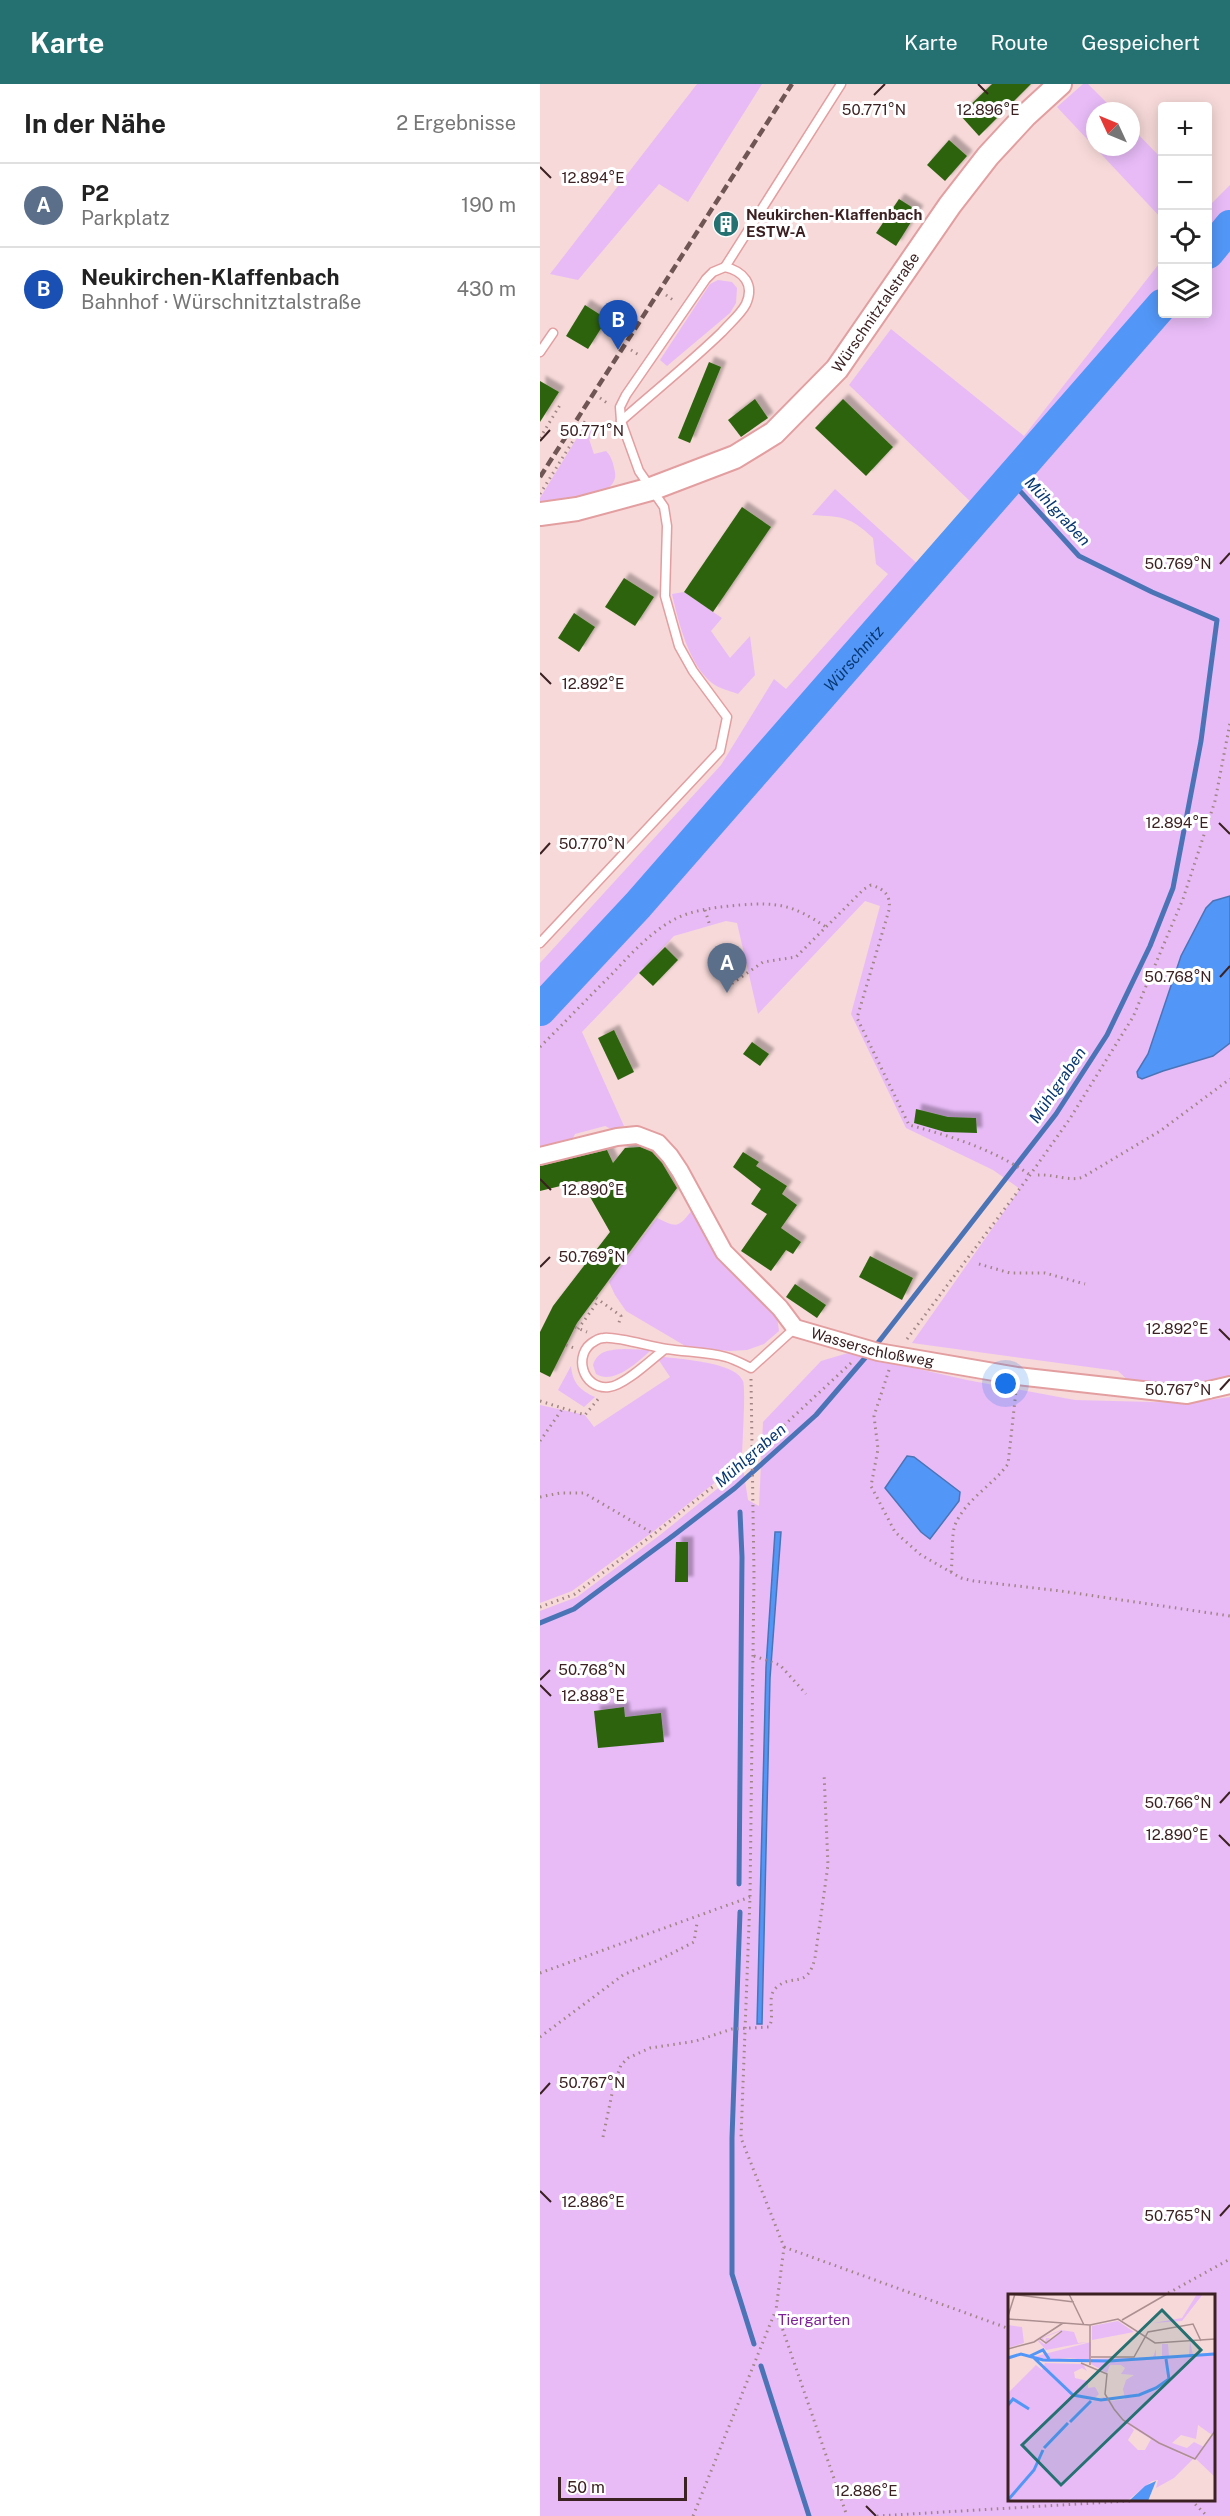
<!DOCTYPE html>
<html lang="de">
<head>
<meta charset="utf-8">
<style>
	:root { --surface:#fff; --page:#f6f6f6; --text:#222; --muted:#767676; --line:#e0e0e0; --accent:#257172 }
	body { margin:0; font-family:"Public Sans",sans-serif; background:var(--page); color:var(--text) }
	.controls { position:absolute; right:18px; top:18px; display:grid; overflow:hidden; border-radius:6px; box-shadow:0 3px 15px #0003 }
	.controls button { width:54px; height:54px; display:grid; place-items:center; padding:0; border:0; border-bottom:2px solid var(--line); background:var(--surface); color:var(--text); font:30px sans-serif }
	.compass { position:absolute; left:546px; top:18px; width:54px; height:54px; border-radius:50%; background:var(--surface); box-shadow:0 3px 15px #0003; rotate:314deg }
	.scale { position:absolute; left:18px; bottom:15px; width:129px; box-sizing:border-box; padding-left:6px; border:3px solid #3c2122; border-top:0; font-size:16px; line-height:21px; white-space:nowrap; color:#3c2122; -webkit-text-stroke:4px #fff; paint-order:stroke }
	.you { position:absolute; left:466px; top:1300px; width:21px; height:21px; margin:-15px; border:4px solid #fff; border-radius:50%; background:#1a73e8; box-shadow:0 0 0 9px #1a73e833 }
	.badge { display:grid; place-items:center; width:39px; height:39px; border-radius:50%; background:var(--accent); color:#fff; font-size:20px; font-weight:700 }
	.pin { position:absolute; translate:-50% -50px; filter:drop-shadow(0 2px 3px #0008) }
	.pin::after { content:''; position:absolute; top:32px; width:21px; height:18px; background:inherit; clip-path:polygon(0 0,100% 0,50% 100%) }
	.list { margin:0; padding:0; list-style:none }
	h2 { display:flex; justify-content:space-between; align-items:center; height:78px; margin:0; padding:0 24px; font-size:26px }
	h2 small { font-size:20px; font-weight:400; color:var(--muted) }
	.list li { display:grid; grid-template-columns:39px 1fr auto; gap:18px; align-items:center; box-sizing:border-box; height:84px; padding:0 24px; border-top:2px solid var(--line) }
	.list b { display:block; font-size:22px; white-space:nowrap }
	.list p { margin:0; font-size:20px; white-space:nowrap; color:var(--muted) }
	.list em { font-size:20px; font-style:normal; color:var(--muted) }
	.icon { flex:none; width:33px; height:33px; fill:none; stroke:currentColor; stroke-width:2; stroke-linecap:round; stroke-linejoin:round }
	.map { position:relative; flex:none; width:690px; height:2432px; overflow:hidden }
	header { display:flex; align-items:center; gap:36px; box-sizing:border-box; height:84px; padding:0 30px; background:var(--accent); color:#fff }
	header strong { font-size:28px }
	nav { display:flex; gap:33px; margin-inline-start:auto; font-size:21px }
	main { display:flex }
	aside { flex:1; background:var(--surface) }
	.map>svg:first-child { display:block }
</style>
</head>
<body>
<header>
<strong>Karte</strong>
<nav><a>Karte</a><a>Route</a><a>Gespeichert</a></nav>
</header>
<main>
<aside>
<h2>In der Nähe<small>2 Ergebnisse</small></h2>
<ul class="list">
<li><span class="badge" style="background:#5c6f8a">A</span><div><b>P2</b><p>Parkplatz</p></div><em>190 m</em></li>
<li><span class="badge" style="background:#1a4fb4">B</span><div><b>Neukirchen-Klaffenbach</b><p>Bahnhof · Würschnitztalstraße</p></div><em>430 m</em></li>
</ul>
</aside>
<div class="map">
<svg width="690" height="2432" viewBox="0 0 690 2432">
	<defs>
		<filter id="shadow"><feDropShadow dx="5.5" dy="-5.5" stdDeviation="1.5" flood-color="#0004"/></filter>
	</defs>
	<rect width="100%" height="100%" fill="#f7d9d9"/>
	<g fill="#e8bbf7" fill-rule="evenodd">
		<path d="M 157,0 L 222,0 L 148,118 L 119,100 L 38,196 L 10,190 Z"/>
		<path d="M 543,0 L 548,0 L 575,27 L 555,27 L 555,63 L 591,63 L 591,43 L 622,75 L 622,135 L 517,23 Z"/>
		<path d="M 690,101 L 690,1300 L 648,1309 L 593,1301 L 578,1287 L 372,1259 L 480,1105 L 453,1086 L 366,1044 L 311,930 L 340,822 L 325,817 L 218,930 L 197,839 L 186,837 L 134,852 L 42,948 L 84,1042 L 71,1045 L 65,1042 L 35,1050 L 31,1058 L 0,1066 L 0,879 L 181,681 L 234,595 L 246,605 L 348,490 L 336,480 L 333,454 C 310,432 302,433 272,431 L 295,405 L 381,483 L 434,421 L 309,301 L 351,245 L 484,352 L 622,176 L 622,230 L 668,230 L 668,119 L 670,121 Z"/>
		<path d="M 178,196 L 192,198 L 197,204 L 196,219 L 190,229 L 127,282 L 120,276 L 170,200 Z"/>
		<path d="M 45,341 L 58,351 L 49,355 L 54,370 L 66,367 C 72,373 73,379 75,388 C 80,415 19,417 0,420 L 0,414 Z"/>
		<path d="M 144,508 L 182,534 L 171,547 L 190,574 L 210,552 L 215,591 L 198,610 C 190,607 178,604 172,599 C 149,581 138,537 132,510 Z"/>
		<path d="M 153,1125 L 237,1233 L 239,1247 L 224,1260 L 207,1266 L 189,1267 L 147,1263 L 86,1227 L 75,1211 L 69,1198 L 117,1134 C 138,1144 138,1144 153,1125 Z"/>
		<path d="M 84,1265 L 111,1266 C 98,1278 74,1301 56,1290 L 53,1281 C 58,1266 70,1266 84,1265 Z"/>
		<path d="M 308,1269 L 427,1296 L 535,1316 L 650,1319 L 690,1313 L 690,2432 L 0,2432 L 0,1527 L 37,1513 L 120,1451 L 203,1384 L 208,1416 L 219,1422 L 223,1338 L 281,1277 ZM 470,2212 L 674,2212 L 674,2416 L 470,2416 Z"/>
		<path d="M 116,1272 C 135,1275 195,1277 203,1297 C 206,1305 202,1363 202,1377 L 114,1447 L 32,1507 L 0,1519 L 0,1321 L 45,1331 L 54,1343 L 130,1293 Z"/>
		<path d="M 31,1282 C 33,1300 40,1306 55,1313 L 44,1323 L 18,1306 Z"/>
	</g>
	<g fill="#5297f7" stroke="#4b74b7" stroke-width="1.5">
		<path d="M 690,812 L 690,959 L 673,972 L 623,987 L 602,995 L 598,993 L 597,988 L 608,970 L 641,872 L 666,824 L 673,817 Z"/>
		<path d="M 367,1372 L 374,1373 L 420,1408 L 419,1417 L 390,1455 L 381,1448 L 345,1404 Z"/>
		<path d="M 235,1448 L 241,1448 L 230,1594 L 222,1940 L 217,1940 L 226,1583 Z"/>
	</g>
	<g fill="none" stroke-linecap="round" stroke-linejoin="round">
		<g stroke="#4b74b7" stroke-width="5">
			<path d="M 0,1539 L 34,1525 L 134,1451 L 195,1404 L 276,1331 L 337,1260 L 516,1030 L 567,951 L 610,862 L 633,804 L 661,657 L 677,536 L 612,508 L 539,472 L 470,396"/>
			<path d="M 199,1800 L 202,1473 L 200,1428"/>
			<path d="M 200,1828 L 192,2054 L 192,2190 L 214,2260"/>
			<path d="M 221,2282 L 269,2432"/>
		</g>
		<g stroke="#5297f7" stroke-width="32">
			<path d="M 668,169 L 690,142"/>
			<path id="s1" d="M 0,926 L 98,821 L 622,221"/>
		</g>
	</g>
	<g fill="#2d640f" filter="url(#shadow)">
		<path d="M 452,0 L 491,0 L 439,52 L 420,31 Z"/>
		<path d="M 409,56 L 427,72 L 405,97 L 387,81 Z"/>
		<path d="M 359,115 L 378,127 L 356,162 L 336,149 Z"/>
		<path d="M 45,221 L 67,235 L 48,265 L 26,252 Z"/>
		<path d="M 169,278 L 181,283 L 150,359 L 138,354 Z"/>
		<path d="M 0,297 L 19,308 L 0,338 Z"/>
		<path d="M 215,315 L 228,334 L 201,353 L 188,336 Z"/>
		<path d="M 303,315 L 353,363 L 326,392 L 275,344 Z"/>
		<path d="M 202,423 L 231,443 L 173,528 L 144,508 Z"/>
		<path d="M 84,494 L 114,513 L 95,542 L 65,523 Z"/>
		<path d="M 34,529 L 55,543 L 39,568 L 18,554 Z"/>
		<path d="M 125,863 L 138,876 L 113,902 L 99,889 Z"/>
		<path d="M 74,946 L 94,988 L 78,996 L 58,954 Z"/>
		<path d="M 212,958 L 229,970 L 220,982 L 203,970 Z"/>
		<path d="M 376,1025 L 408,1033 L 436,1034 L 437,1049 L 405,1048 L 374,1039 Z"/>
		<path d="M 100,1063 L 112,1068 L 122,1079 L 137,1104 L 37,1239 L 10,1293 L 0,1288 L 0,1248 L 13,1222 L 70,1148 L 41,1097 L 0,1107 L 0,1082 L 67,1066 L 73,1079 L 85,1064 Z"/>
		<path d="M 203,1068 L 219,1078 L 216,1082 L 247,1102 L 242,1110 L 257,1121 L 241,1144 L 261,1158 L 253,1170 L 246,1166 L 231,1187 L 201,1167 L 227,1130 L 211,1120 L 221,1105 L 193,1083 Z"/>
		<path d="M 330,1172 L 373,1194 L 362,1216 L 319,1193 Z"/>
		<path d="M 255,1200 L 286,1221 L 277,1234 L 246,1213 Z"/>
		<path d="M 136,1458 L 148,1458 L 148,1498 L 135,1498 Z"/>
		<path d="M 84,1623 L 85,1633 L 121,1629 L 124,1658 L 58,1664 L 54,1627 Z"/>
	</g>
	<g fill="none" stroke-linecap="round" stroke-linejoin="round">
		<g stroke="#e39ea0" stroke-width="11">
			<g id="lane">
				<path d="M 0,268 L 13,249"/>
				<path d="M 81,337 C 115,307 150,279 182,248 C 190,239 201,230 206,220 C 215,200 203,187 185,183"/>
				<path d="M 0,859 L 180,667 L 187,633 L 153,587 L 139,562 L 125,512 L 127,442 L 124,423 L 99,387 L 81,337 L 80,323 L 86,311 L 166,195 L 173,188 L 185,183 L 301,0"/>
				<path d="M 125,1265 C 113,1274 84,1302 69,1303 C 42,1306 32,1269 55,1257 C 58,1255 61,1254 64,1254 C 75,1252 112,1263 127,1265 C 146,1268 167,1268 186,1273 C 194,1275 203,1280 211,1284 L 255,1244"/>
			</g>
		</g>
		<g stroke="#e39ea0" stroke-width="20">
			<g id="street">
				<path id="s2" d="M 0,1072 L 77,1053 L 97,1051 L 118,1059 L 130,1072 L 140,1087 L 184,1168 L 240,1224 L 255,1244 L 338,1268 L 477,1292 L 647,1311 L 690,1301"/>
			</g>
		</g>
		<g stroke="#e39ea0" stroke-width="26">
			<g id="secondary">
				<path id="s3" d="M 0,430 L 37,425 L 111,405 L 195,373 L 234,349 L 297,285 L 410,121 L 448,72 L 485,32 L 520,0"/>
			</g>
		</g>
		<g stroke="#a18585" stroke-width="3" stroke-dasharray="1.5 4.5" stroke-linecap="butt">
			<path d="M 126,211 L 133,216"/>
			<path d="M 91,266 L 99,271"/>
			<path d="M 60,314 L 67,319"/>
			<path d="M 0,354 L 20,321"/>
			<path d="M 0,410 L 46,336"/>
			<path d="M 165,826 L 170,842"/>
			<path d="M 187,903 L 223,878 L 256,873 L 324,805 L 331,801 C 345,805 351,812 349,826 L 317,934 L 369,1041 C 411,1052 455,1066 490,1091"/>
			<path d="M 0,963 C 24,939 47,915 71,891 C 91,870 111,847 137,834 C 156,825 179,823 200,821 C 239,818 253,821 286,843"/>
			<path d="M 498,1091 C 513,1090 531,1098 543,1093 L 620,1047 L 690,995"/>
			<path d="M 439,1180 L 470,1189 L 505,1189 L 545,1200"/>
			<path d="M 56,1214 L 81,1232 L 78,1242"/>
			<path d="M 35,1243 L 47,1248"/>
			<path d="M 38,1245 L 59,1216"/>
			<path d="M 367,1255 L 490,1091 L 529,1036 L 593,933 L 643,815 L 675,717 L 690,639"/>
			<path d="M 26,1261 L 34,1264"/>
			<path d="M 349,1286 L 334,1332 L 338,1365 L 331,1402 L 355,1448 L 381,1471 L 421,1494 L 434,1497 L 521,1507 L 690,1532"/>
			<path d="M 211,1295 L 214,1491 L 210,1813 L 201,2054 L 244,2163 L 236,2226 L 307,2432"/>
			<path d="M 0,1317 L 45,1331 L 59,1314"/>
			<path d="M 0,1357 L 23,1324"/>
			<path d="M 0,1413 L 20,1409 L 44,1409 L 114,1450"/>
			<path d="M 411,1488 C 413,1475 411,1452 415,1441 C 425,1416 453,1401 468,1380 L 476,1307"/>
			<path d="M 0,1523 L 35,1510 L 114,1450 L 211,1372 L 312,1278"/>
			<path d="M 214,1572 L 240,1581 L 266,1610"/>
			<path d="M 0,1889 L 210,1813"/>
			<path d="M 0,1953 L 83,1891 L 119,1876 L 154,1858 L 157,1839"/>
			<path d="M 63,2053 L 74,2000 L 81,1981 L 88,1974 L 110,1964 L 156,1957 L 192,1945 L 229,1943 C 236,1931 225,1913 237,1903 C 253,1889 267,1906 275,1874 L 288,1781 L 284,1689"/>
			<path d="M 244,2163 L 470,2245"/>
			<path d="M 623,2212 L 690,2175"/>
			<path d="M 651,2416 L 667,2432"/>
			<path d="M 153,2432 L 235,2228"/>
			<path d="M 337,2432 L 605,2416"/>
		</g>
		<use href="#lane" stroke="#fff" stroke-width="8"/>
		<use href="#street" stroke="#fff" stroke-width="16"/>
		<use href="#secondary" stroke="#fff" stroke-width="22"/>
		<path stroke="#705555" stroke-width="4.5" stroke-dasharray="9 4.5" stroke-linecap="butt" d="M 0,393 L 252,0"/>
	</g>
	<path fill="none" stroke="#3c2122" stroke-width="2" d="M 438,0 L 448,10M 334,11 L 345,0M 0,83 L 11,94M 0,357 L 10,346M 680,480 L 690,469M 0,589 L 11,600M 679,739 L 690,750M 0,770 L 10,759M 680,893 L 690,882M 0,1095 L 11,1106M 0,1183 L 10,1173M 679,1245 L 690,1256M 680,1306 L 690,1295M 0,1596 L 10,1586M 0,1601 L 11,1612M 680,1719 L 690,1708M 679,1751 L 690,1762M 0,2010 L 10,1999M 0,2107 L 11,2118M 680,2132 L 690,2121M 326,2422 L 336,2432"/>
	<defs>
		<g id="building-disc" transform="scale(1.35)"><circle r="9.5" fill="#257172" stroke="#fff"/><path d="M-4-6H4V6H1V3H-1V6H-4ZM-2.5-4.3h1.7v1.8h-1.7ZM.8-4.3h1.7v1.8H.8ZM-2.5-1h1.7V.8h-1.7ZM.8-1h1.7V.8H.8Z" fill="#fff"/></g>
	</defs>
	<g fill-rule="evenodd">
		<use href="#building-disc" x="186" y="140"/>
	</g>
	<g text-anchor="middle" stroke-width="6" stroke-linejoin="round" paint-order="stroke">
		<g font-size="15" font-weight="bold" fill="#3c2122" stroke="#fff" text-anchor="start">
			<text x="206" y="136">Neukirchen-Klaffenbach<tspan x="206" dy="17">ESTW-A</tspan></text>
		</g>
		<g font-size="15" fill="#3c2122" stroke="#fff">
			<text dy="5" stroke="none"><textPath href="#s3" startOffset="408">Würschnitztalstraße</textPath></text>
			<text dy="5" stroke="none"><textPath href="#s2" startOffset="434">Wasserschloßweg</textPath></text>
		</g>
		<g font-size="15" fill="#7e2199" stroke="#fff">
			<text x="274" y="2241">Tiergarten</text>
		</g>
		<g font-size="16" font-style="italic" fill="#093873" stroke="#fff">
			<text transform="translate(518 427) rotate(47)" y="6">Mühlgraben</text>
			<text dy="6" stroke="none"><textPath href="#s1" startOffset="471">Würschnitz</textPath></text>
			<text transform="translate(517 1001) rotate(-56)" y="6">Mühlgraben</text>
			<text transform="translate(210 1371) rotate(-41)" y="6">Mühlgraben</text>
		</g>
	</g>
	<g transform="translate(468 2210)">
		<rect width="207" height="207" fill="#f7d9d9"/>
		<path d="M 189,0 L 195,0 L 174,27 L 145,29 L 174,24 ZM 110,27 L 126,38 L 84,46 L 84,32 ZM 0,31 L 14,33 L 16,49 L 0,54 ZM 53,36 L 66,38 L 70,49 L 80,48 L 38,56 L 30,47 L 31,46 L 36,50 L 39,49 L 55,36 L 35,44 L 37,48 L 38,44 L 42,44 L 38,49 L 33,44 ZM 182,47 L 185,61 L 207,58 L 207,183 L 188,165 L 167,158 L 185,165 L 166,184 L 148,194 L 150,186 L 144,187 L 119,207 L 0,207 L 0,99 L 28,71 L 34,76 L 37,69 L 75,70 L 79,77 L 74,74 L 66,78 L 67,84 L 80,87 L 80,94 L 87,93 L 91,100 L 84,107 L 96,103 L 103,107 L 117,105 L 115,95 L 118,86 L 126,81 L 113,80 L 117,74 L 113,71 L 102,71 L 99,79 L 83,70 L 83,65 L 145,63 L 148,55 L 148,65 L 154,64 L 154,50 L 160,50 L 161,63 L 181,61 ZM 190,131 L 204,141 L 196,153 L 186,148 L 179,154 L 164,149 L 173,141 L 188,145 ZM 122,132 L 143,145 L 137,156 L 130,156 L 120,146 L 126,136 ZM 83,48 L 82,67 L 62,64 L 37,66 L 68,66 L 39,68 L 25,63 Z" fill="#e8bbf7" fill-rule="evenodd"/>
		<path d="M 148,187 L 140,207 L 121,207 L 137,192 Z" fill="#5297f7"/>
		<path fill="none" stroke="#5297f7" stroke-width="3" d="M 22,62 L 35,56 L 41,65M 0,64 L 13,60 L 35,66 L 101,67 L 207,60M 26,64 L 65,101 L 93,106 L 131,101 L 148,94 L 161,85 L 158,65M 0,111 L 5,105 L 21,115M 62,128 L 83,107M 36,154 L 60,129M 0,206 L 26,176 L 35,156"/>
		<path fill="none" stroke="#ac8f90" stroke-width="1.5" d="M 2,0 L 66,8M 61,0 L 76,31M 0,22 L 7,0M 0,25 L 82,31 L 110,25 L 147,49 L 207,45M 114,26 L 159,0M 82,31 L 82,71M 31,44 L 38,49 L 54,37M 0,55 L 26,48 L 55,29M 83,63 L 126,63 L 140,38 L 185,30 L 193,47M 73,69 L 99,80 L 97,100 L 106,115 L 115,126 L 151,149 L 187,165 L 207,137"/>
		<path fill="#257172" fill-opacity="0.15" stroke="#257172" stroke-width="3" d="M 154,16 L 193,56 L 53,191 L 14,151 Z"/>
		<rect width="207" height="207" fill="none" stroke="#3c2122" stroke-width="3"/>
	</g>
	<g font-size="15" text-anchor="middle" fill="#3c2122" stroke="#fff" stroke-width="6" stroke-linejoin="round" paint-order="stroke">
		<text x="448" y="31">12.896°E</text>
		<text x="334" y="31">50.771°N</text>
		<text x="53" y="99">12.894°E</text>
		<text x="52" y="352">50.771°N</text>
		<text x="638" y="485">50.769°N</text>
		<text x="53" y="605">12.892°E</text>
		<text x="637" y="744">12.894°E</text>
		<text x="52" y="765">50.770°N</text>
		<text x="638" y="898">50.768°N</text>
		<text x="53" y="1111">12.890°E</text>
		<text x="52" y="1178">50.769°N</text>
		<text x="637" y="1250">12.892°E</text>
		<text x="638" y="1311">50.767°N</text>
		<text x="52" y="1591">50.768°N</text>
		<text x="53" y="1617">12.888°E</text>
		<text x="638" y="1724">50.766°N</text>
		<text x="637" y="1756">12.890°E</text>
		<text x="52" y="2004">50.767°N</text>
		<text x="53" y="2123">12.886°E</text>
		<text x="638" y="2137">50.765°N</text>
		<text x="326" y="2412">12.886°E</text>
	</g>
</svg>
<div class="controls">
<button>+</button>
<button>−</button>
<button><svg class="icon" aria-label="locate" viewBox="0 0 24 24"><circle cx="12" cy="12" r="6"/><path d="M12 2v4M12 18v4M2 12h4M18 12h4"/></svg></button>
<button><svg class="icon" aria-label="layers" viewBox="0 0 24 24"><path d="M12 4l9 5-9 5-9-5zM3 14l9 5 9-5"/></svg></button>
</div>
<svg class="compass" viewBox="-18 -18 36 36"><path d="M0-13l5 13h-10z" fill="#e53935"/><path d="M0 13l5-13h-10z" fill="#767676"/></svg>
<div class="scale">50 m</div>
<div class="you"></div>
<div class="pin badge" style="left:187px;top:909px;background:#5c6f8a">A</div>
<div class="pin badge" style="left:78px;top:266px;background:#1a4fb4">B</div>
</div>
</main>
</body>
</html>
